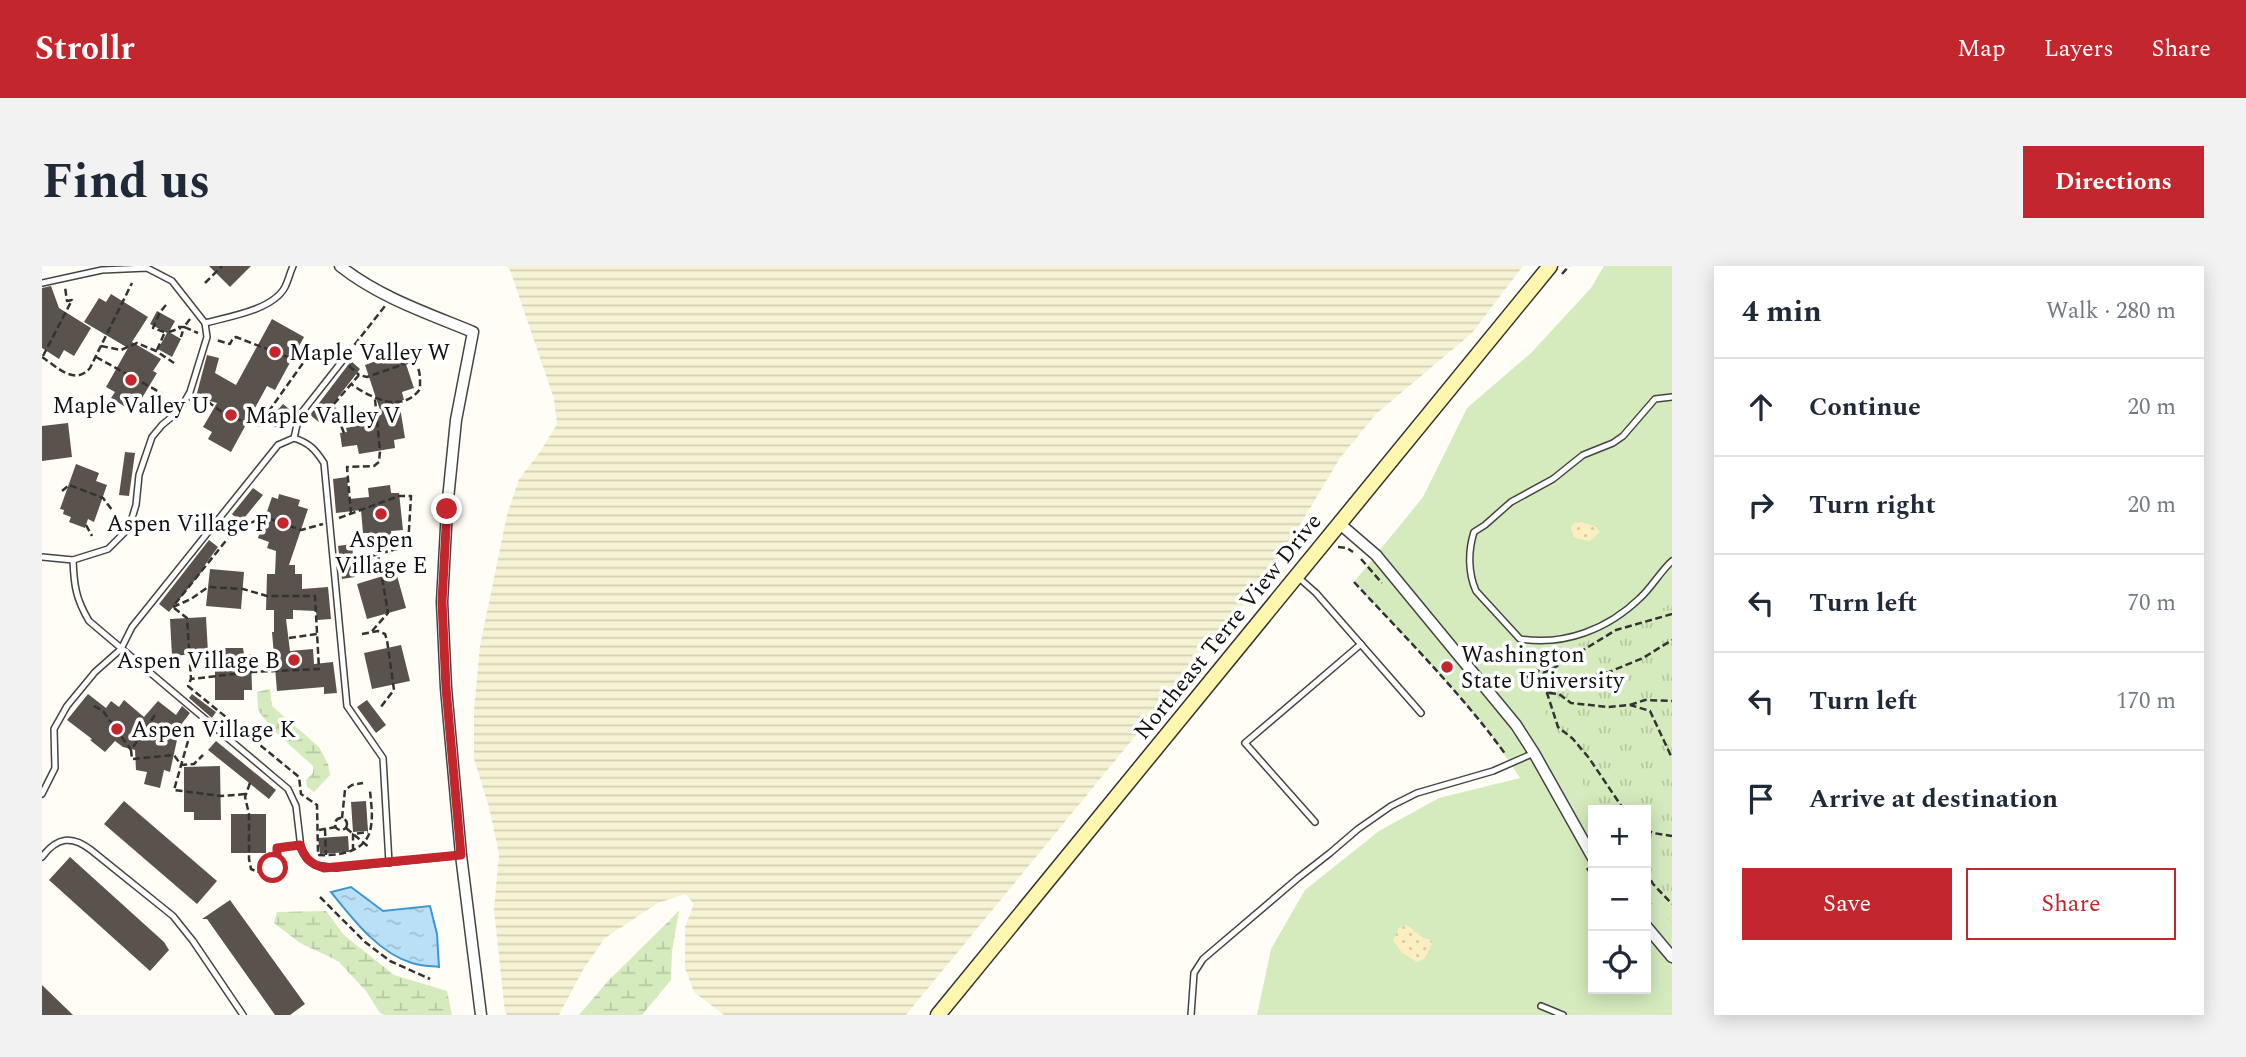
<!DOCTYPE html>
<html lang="en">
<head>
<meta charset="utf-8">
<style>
	:root { --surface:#fff; --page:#f2f2f3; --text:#1f2937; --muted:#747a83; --line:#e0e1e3; --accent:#c4262e }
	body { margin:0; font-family:Spectral,serif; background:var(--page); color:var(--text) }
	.controls { position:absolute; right:21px; bottom:21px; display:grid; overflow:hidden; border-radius:0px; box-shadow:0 4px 18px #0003 }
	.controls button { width:63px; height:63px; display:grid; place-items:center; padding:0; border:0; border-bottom:2px solid var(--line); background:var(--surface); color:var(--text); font:35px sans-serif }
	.stop { position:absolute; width:21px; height:21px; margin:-16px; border:5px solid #c4262e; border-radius:50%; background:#fff }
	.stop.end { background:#c4262e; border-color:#fff; box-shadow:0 2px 7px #0008 }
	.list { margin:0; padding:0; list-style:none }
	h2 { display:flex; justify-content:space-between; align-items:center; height:91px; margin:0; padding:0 28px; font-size:30px }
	h2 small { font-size:23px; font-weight:400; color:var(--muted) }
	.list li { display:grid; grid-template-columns:46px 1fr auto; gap:21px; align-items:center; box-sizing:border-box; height:98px; padding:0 28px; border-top:2px solid var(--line) }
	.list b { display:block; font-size:26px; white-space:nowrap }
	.list em { font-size:23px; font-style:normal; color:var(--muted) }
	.actions { display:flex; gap:14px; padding:21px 28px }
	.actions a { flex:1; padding:16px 0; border:2px solid var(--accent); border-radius:0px; text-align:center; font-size:24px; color:var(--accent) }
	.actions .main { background:var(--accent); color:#fff }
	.icon { flex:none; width:38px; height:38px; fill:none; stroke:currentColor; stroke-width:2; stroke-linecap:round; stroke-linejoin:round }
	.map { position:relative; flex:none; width:1630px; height:749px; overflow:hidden; border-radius:0px }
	header { display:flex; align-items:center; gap:42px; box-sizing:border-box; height:98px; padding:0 35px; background:var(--accent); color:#fff }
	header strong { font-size:33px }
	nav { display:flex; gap:38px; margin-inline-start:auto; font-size:24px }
	.intro { display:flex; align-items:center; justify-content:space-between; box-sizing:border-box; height:168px; padding:0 42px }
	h1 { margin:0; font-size:49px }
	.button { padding:18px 32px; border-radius:0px; background:var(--accent); color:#fff; font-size:24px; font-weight:700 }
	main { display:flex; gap:42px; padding:0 42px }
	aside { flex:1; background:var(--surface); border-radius:0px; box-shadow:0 4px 18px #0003 }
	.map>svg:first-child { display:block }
</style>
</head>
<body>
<header>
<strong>Strollr</strong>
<nav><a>Map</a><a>Layers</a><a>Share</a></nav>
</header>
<div class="intro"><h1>Find us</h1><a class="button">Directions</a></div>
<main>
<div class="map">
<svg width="1630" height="749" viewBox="0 0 1630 749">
	<defs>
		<pattern id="farmland-rules" width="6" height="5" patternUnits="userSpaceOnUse" patternTransform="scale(1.75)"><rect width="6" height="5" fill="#f6f3d4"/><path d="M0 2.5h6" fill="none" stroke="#d2cfb5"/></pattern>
		<pattern id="wetland-marsh" width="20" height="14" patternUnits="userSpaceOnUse" patternTransform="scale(1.75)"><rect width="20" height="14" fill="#d5ebbd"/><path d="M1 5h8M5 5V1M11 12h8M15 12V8" fill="none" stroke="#b6c8a1"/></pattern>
		<pattern id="sand-dots" width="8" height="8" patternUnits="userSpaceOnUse" patternTransform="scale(1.75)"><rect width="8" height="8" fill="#fbeec1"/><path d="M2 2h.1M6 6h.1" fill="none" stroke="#d6cba5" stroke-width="1.8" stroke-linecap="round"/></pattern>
		<pattern id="park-tufts" width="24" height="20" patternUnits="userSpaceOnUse" patternTransform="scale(1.75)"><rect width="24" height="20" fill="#d5ebbd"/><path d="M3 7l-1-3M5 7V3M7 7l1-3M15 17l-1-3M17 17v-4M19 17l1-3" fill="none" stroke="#b6c8a1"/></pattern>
		<pattern id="water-ripples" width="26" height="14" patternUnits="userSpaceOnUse" patternTransform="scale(1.75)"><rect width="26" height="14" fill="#b9e0f7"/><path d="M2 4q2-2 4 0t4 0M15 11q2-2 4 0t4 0" fill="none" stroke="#9ebfd3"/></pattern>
	</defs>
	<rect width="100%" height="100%" fill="#fffdf5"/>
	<path fill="url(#farmland-rules)" d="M 464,0 L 1481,0 L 1430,67 L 1334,148 L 1298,192 L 1250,272 L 1215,322 L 864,749 L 682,749 L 652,726 L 643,702 L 643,661 L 652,638 L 643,628 L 616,637 L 563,672 L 542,702 L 517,749 L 465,749 L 463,746 L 452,644 L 457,588 L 447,541 L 432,493 L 432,444 L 438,380 L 465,249 L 477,213 L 498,186 L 515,158 L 512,133 L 468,4 Z"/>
	<path fill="#d5ebbd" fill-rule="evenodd" d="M 1562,0 L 1630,0 L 1630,749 L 1215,749 L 1229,683 L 1263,624 L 1337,565 L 1397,532 L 1478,512 L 1443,460 L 1383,392 L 1312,316 L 1381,231 L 1425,142 L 1489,87 L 1549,22 ZM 1551,544 L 1604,544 L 1604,723 L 1551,723 Z"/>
	<g fill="url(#wetland-marsh)">
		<path d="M 228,423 L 230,440 L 277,481 L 286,498 L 288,509 L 272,526 L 265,521 L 264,514 L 271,507 L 271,500 L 231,464 L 216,444 L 215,426 Z"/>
		<path d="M 284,645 L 302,669 L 352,709 L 405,725 L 410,749 L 343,749 L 338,747 L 324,725 L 296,695 L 258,677 L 232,657 L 235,646 Z"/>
		<path d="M 637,645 L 630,685 L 629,714 L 600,749 L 537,749 L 566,715 Z"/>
	</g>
	<g fill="url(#sand-dots)">
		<path d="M 1540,256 L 1554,261 L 1558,266 L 1548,275 L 1536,273 L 1531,270 L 1529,261 L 1532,257 Z"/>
		<path d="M 1365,659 L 1381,672 L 1389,674 L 1390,679 L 1382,693 L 1375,696 L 1360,687 L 1351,674 L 1357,662 Z"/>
	</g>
	<path fill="url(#park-tufts)" d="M 1630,337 L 1630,657 L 1604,633 L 1604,544 L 1556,544 L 1512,467 L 1499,436 L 1482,421 L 1484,412 L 1480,407 L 1501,398 L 1504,403 L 1515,393 L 1516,380 L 1524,377 L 1540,377 L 1618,344 Z"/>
	<path fill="url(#water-ripples)" stroke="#3f96cf" stroke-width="2" d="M 309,621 L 341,645 L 388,640 L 395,668 L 397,701 C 389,700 379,700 370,697 C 336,687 310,652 289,626 Z"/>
	<g fill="#5a524d">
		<path d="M 167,0 L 209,0 L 188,21 Z"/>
		<path d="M 9,20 L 17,42 L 49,62 L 32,90 L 22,84 L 17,93 L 0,82 L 0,22 Z"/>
		<path d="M 69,28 L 106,51 L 90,76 L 119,93 L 111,105 L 115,107 L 97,137 L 90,133 L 85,142 L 69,132 L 73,126 L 64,121 L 86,82 L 42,56 L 57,32 L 64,36 Z"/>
		<path d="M 115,45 L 133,55 L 127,66 L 139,73 L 130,91 L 116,83 L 125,67 L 108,58 Z"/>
		<path d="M 230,53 L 262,71 L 233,124 L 225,120 L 189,186 L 166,173 L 170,166 L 161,161 L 175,137 L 154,131 L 165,89 L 177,92 L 173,107 L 194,119 Z"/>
		<path d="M 351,81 L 353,88 L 360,86 L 372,122 L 360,126 L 362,134 L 357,135 L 363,172 L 352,174 L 353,182 L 317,188 L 315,179 L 300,181 L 298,167 L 305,166 L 304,162 L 314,160 L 313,151 L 339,147 L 323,99 L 334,95 L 332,88 Z"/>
		<path d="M 309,95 L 318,103 L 277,156 L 268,149 Z"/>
		<path d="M 241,138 L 252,147 L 237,164 L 226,155 Z"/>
		<path d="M 26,157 L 30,191 L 0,195 L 0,160 Z"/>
		<path d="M 83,186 L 93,187 L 87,230 L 77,229 Z"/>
		<path d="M 34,198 L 57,207 L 54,215 L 65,219 L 52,256 L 46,253 L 43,262 L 27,256 L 29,251 L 21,248 L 22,244 L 18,243 Z"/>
		<path d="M 305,211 L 307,233 L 327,231 L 326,222 L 348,219 L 349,227 L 357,227 L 361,264 L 349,265 L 350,274 L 330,276 L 329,267 L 321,267 L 319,244 L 294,247 L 291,213 Z"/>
		<path d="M 211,222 L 221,229 L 199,256 L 190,248 Z"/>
		<path d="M 237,228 L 258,234 L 256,240 L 266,243 L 247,299 L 253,299 L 253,308 L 260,308 L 260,323 L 286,321 L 289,353 L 275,354 L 274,345 L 251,344 L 251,353 L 244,353 L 248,385 L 271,383 L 272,398 L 291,396 L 295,427 L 282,428 L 282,421 L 235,425 L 230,366 L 232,366 L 232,344 L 224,344 L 225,308 L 233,308 L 234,285 L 225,282 L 227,276 L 216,272 L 230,231 L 236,233 Z"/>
		<path d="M 167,274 L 176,281 L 160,303 L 162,303 L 127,346 L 117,338 Z"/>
		<path d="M 310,278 L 313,311 L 300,313 L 296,280 Z"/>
		<path d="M 168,303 L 202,306 L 199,343 L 164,340 Z"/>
		<path d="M 354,306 L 364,342 L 325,353 L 315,318 Z"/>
		<path d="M 164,351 L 166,387 L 130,390 L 128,353 Z"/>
		<path d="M 359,379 L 368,415 L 330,423 L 322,387 Z"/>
		<path d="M 173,382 L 201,382 L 202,388 L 209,388 L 210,424 L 202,424 L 202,434 L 173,434 Z"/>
		<path d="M 46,428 L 64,442 L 69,435 L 77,441 L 82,434 L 102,451 L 116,435 L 134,449 L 140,440 L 148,447 L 128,473 L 135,474 L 128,506 L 122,504 L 118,522 L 102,518 L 105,506 L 94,504 L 93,484 L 81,481 L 73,475 L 63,486 L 48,474 L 50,473 L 25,454 Z"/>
		<path d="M 150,428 L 174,446 L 170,452 L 147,432 Z"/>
		<path d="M 325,434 L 344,459 L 334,467 L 315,441 Z"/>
		<path d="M 174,475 L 234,524 L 227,533 L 166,484 Z"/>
		<path d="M 178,500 L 179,554 L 152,554 L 152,546 L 142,546 L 142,501 Z"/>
		<path d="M 82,535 L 175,615 L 155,638 L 62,558 Z"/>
		<path d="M 324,535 L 326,565 L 311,566 L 309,536 Z"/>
		<rect x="189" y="548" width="35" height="39"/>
		<path d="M 306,570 L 307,586 L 278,588 L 276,572 Z"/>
		<path d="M 28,591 L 122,676 L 127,684 L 108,705 L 7,614 Z"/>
		<path d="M 188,634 L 263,738 L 248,749 L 233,749 L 165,653 L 160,653 Z"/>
		<path d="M 0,719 L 31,749 L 0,749 Z"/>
	</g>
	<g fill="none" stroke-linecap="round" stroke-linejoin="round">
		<g stroke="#444" stroke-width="8">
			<g id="lane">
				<path d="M 0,17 L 60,4 L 105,2 L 130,15 L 163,57 L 165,71 L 148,126 L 137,145 L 120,159 L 110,171 L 97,209 L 94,239 L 87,262 L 66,283 L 31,294 L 0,291"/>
				<path d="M 163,57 C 186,51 231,44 243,21 C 246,15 248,7 251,0"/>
				<path d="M 1630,131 L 1613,133 L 1581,170 L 1571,177 L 1541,189 L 1511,213 L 1469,236 L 1443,259 L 1432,266 C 1426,285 1426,307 1434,325 L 1478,373 C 1523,380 1566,363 1598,332 C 1610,321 1618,306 1630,295"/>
				<path d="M 252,172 C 267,177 273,183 282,197 L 305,440 L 341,492 L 347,597"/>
				<path d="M 31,294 C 32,320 34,333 47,355 L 246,523 L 254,540 L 259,582 L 265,593 L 273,599 L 294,602 L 419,589"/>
				<path d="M 1257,312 L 1274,327 L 1379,447"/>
				<path d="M 0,528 L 13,502 L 12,463 L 25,440 L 53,406 L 79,383 L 90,361 L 236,179 L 252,172 L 257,150 L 301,94"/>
				<path d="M 1273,556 L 1203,477 L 1319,378"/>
				<path d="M 0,591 C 15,571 30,569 49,584 L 131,650 L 151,675 L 201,749"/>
				<path d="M 1499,740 L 1521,749"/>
				<path d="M 1149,749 L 1152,707 L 1161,693 L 1256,612 L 1288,587 L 1316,563 L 1349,540 L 1375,527 L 1451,505 L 1492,487"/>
			</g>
		</g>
		<g stroke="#444" stroke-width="13">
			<g id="street">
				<path d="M 298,0 C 337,31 385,47 431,66 L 414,154 L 405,243 L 400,336 L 404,422 L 419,589 L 439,749"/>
				<path d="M 1298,258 L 1334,289 L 1474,459 L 1492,487 L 1551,592"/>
				<path d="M 1604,660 L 1630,691"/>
			</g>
		</g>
		<g stroke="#333" stroke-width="17">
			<path id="secondary" d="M 896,749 L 1508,0"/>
		</g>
		<g stroke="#333" stroke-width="2.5" stroke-dasharray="7 3.5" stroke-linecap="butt">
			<path d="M 1520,8 L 1527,0"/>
			<path d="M 163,17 L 180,0"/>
			<path d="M 124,39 L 118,46 L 111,62 L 125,67"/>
			<path d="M 148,53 L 142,61 L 156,67"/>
			<path d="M 136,61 L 142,61 L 139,71"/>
			<path d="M 127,66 L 139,62"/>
			<path d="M 59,80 L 79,84 L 95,77 L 114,85 L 132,97"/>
			<path d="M 115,84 L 122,68"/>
			<path d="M 306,87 L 343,40"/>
			<path d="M 1,90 L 30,34 L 25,35 L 23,21"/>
			<path d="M 0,91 C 15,101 33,120 48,102 L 90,17"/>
			<path d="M 54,91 L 121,128"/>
			<path d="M 307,100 L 317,109"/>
			<path d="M 166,135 C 176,146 201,157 217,159 L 261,97 L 194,71 L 191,72 L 188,78 L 174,74"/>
			<path d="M 302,167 L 291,139 L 317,109 L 325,111 L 371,95 C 379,102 378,112 378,123 C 360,148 329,132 309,118"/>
			<path d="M 20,225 L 27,219 L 61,232 L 70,244"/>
			<path d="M 309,248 L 305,201 L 332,200 L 337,196 L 338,185 L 333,133"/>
			<path d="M 297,252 L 357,230 L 369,230 L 366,280 L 315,294"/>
			<path d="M 44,259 L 50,270"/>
			<path d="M 1296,281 L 1305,282 L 1311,286"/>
			<path d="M 1319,293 L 1340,317"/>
			<path d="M 1312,316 C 1364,372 1419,427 1464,489"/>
			<path d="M 133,338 L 199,256 L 203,259 L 223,251 L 259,264 L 281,258"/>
			<path d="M 131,341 L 149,333 L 166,321 L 201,323 L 225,330 L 273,330 L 277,403 L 210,406 L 149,413 L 146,420 L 257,511 L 259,528 L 275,539 L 276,589 C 298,590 326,586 329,560 C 331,549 329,536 328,525"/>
			<path d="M 132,342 L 145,352 L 149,413"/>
			<path d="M 330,365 L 346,347 L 336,288"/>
			<path d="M 320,368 L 336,365 L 343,368 L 345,374 L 352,424 L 338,442"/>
			<path d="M 247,372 L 275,368"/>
			<path d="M 1505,427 L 1526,415 L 1567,406 L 1601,392 L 1630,374"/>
			<path d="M 1507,427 L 1517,428 L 1529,437 L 1566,441 L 1588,439 L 1608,445 L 1630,492"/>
			<path d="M 1588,439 L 1603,434 L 1630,435"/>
			<path d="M 52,440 L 61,445 L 89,484"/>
			<path d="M 113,449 L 89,484 L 90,493 L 132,489 L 139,499 L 152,498 L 161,489"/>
			<path d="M 146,475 L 132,524 L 179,530 L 204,528"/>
			<path d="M 208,517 L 203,531 L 207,548 L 207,593 L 209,603 C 230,613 235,600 235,582 L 250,580"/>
			<path d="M 1582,544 L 1547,492 L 1531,473 L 1516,461 L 1505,427 L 1489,418 L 1484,412 L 1488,407 L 1494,404 L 1501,407 L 1510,403 L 1574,364 L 1630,348"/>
			<path d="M 300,552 L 303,524 L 310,519 L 321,517"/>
			<circle cx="299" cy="558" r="6"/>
			<path d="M 304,562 L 328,582"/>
			<path d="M 283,563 L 284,589"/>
			<path d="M 1604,563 L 1611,567 L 1630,570"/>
			<path d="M 277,564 L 294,561"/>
			<path d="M 311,585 L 311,568 L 326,566"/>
			<path d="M 1545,602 L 1551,611"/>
			<path d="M 1604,605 L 1611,618 L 1630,638"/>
			<path d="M 278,631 L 323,676 L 348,695 L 388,713"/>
		</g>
		<use href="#lane" stroke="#fff" stroke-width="5"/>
		<use href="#street" stroke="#fff" stroke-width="10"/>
		<use href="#secondary" stroke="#fff6b0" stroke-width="14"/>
	</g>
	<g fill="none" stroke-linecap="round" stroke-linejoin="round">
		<path stroke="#c4262e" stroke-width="9" d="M 231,602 L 235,596 L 235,582 L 258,579 C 263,593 269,598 282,602 L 419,589 L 404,422 L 400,336 L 405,243"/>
	</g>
	<g fill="#c4262e" stroke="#fff" stroke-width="2.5">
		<circle cx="233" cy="86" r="7"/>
		<circle cx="89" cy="114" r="7"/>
		<circle cx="189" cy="149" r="7"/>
		<circle cx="339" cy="248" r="7"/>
		<circle cx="241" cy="257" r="7"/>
		<circle cx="252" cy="394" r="7"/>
		<circle cx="1405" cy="401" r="7"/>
		<circle cx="75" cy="463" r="7"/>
	</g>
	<g text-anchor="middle" stroke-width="7" stroke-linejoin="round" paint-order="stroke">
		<g font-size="23" fill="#111" stroke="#fff" text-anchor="start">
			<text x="247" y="94">Maple Valley W</text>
			<text x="89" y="147" text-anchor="middle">Maple Valley U</text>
			<text x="203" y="157">Maple Valley V</text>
			<text x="227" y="265" text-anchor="end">Aspen Village F</text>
			<text x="339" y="281" text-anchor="middle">Aspen<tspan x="339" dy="26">Village E</tspan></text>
			<text x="1419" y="396">Washington<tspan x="1419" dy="26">State University</tspan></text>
			<text x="238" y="402" text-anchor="end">Aspen Village B</text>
			<text x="89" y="471">Aspen Village K</text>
		</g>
		<g font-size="23" fill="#111" stroke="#fff">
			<text transform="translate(1185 360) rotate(-51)" y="8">Northeast Terre View Drive</text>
		</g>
	</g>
</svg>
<div class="controls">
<button>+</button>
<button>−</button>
<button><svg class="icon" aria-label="locate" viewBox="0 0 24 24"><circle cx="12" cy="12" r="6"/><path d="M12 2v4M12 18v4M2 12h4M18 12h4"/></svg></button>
</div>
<div class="stop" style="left:231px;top:602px"></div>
<div class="stop end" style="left:405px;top:243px"></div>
</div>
<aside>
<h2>4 min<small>Walk · 280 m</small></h2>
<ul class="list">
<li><svg class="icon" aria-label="ahead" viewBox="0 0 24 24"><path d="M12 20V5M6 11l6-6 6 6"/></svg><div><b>Continue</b></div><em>20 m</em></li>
<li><svg class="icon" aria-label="right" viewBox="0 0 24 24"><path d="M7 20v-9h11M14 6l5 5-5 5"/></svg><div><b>Turn right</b></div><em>20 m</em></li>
<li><svg class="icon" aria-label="left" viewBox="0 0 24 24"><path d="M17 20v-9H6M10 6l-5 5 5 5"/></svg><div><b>Turn left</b></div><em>70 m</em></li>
<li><svg class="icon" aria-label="left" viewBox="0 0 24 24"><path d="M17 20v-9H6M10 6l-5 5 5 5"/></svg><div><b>Turn left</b></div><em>170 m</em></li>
<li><svg class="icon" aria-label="arrive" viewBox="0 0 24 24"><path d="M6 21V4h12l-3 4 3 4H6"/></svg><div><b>Arrive at destination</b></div></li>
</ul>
<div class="actions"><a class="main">Save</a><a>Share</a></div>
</aside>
</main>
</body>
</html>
